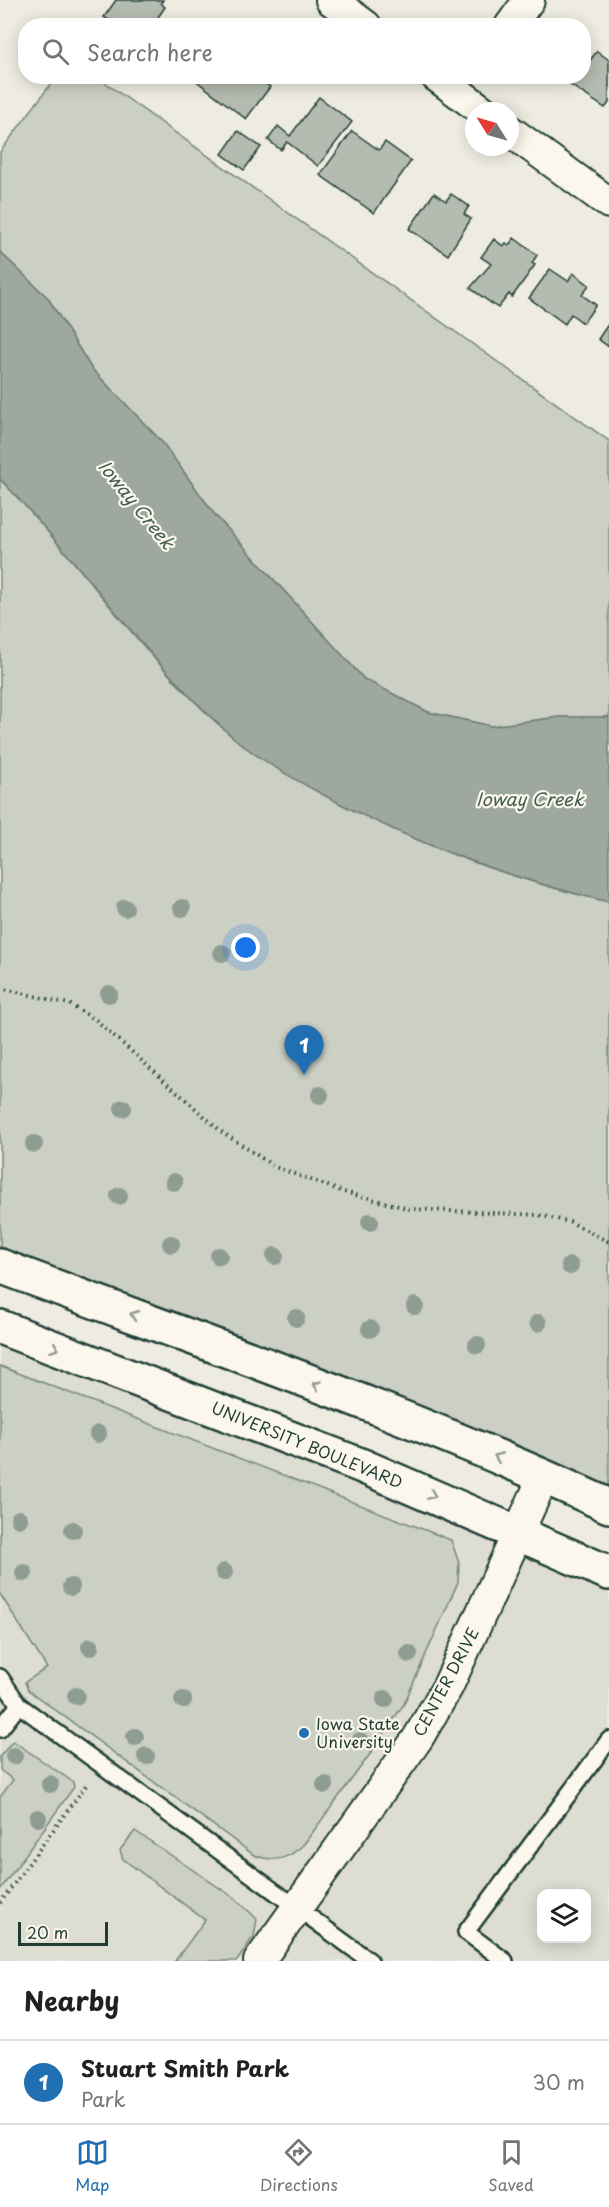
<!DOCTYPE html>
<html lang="en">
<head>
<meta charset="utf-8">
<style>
	:root { --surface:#fff; --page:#f6f6f6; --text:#202124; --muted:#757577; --line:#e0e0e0; --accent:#1f6fb2 }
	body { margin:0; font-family:"Playpen Sans",sans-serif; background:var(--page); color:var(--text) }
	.controls { position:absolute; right:18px; bottom:18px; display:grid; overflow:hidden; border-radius:12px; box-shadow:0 3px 15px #0003 }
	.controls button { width:54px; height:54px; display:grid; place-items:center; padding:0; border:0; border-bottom:2px solid var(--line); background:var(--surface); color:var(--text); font:30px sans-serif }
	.compass { position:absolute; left:465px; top:102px; width:54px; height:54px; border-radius:50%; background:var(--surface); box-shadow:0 3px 15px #0003; rotate:307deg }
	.scale { position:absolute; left:18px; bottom:15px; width:90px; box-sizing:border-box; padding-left:6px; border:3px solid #1f3d34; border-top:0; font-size:16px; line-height:21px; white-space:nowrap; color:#1f3d34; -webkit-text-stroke:4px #fbf7ec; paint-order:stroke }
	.you { position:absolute; left:246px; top:948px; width:21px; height:21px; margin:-15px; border:4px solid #fff; border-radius:50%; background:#1a73e8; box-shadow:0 0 0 9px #1a73e833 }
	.badge { display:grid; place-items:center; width:39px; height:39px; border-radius:50%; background:var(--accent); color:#fff; font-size:20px; font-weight:700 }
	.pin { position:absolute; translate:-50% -50px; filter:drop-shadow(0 2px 3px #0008) }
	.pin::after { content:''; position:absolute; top:32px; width:21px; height:18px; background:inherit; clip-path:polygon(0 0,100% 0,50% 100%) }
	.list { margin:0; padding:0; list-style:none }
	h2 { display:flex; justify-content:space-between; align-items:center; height:78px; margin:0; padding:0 24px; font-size:26px }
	h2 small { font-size:20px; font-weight:400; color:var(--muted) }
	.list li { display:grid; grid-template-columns:39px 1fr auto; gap:18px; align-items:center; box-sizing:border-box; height:84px; padding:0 24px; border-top:2px solid var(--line) }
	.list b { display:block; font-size:22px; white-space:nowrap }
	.list p { margin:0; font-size:20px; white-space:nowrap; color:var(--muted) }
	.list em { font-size:20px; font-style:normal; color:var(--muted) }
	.icon { flex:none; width:33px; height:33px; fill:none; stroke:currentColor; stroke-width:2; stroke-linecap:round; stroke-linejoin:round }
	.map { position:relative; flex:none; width:609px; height:1961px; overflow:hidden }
	.search { position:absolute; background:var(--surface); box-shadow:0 3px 15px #0003; left:18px; right:18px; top:18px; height:66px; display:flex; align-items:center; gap:15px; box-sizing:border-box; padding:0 21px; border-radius:24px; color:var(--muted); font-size:22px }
	.sheet { height:162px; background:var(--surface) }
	nav { display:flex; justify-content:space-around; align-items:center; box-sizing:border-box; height:84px; border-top:2px solid var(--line); background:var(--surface); font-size:16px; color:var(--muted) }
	nav a { display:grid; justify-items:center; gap:3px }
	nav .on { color:var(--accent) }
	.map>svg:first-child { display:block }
</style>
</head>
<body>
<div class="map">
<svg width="609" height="1961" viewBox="0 0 609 1961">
	<rect width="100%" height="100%" fill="#eeece1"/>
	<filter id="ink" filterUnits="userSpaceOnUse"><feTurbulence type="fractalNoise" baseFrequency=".0167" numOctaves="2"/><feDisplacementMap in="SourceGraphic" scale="12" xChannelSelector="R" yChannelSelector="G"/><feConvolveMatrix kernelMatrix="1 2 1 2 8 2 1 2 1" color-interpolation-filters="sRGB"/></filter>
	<g filter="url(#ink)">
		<path fill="#ddddd2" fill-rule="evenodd" d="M 0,1327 L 609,1573 L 609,1961 L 0,1961 ZM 542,1894 L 586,1894 L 586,1938 L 542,1938 Z"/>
		<g fill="#cbcfc4" stroke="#75867c" stroke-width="1.5">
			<path d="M 56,77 L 97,77 L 609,441 L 609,717 L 559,717 L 491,726 L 428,712 L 364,679 L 215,515 L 162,442 L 91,368 L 48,298 L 0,252 L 0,152 Z"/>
			<path d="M 0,479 C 79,560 142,657 227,732 C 244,747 268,759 288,771 C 388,834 494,876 609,902 L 609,1486 L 476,1430 L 0,1248 Z"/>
			<path d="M 0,1366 L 451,1540 L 459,1563 L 458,1582 L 404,1704 L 368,1757 L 304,1844 C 289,1859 275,1863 254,1855 L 28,1690 L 25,1682 L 47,1668 L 0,1594 Z"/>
			<path d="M 13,1741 L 73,1782 L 74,1787 L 0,1890 L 0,1797 L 13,1780 L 0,1770 L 0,1756 Z"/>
			<path d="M 135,1831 L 236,1899 L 257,1919 L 254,1936 L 237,1961 L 175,1961 L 205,1920 L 123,1859 L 120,1850 Z"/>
		</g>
		<path fill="#9fa89f" stroke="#6c7d74" stroke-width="1.5" d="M 0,252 L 48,298 L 91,368 L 162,442 L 215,515 L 364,679 L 428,712 L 491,726 L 559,717 L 609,717 L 609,902 C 507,878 410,842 318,792 C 287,775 253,756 227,732 C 143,656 79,560 0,479 Z"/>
		<g fill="#b4bbb0" stroke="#1f3d34" stroke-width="1.5">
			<path d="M 116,0 L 163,0 L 161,3 L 165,7 L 152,26 L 110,26 L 112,22 L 104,17 Z"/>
			<path d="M 597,51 L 609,60 L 609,103 L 605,108 L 569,84 L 574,76 L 584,76 L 584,64 L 586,61 L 588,63 Z"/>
			<path d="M 195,76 L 256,76 L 270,87 L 246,119 L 194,79 Z"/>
			<path d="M 319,97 L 352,122 L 318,166 L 287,142 L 281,150 L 268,140 L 278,126 L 290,136 Z"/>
			<path d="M 238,131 L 261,147 L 244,170 L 222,154 Z"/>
			<path d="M 352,131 L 379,150 L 385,142 L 411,161 L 374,213 L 320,175 Z"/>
			<path d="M 434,193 L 446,201 L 451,194 L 469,206 L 464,214 L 471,219 L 448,255 L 409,229 Z"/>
			<path d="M 514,238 L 537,255 L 532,263 L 535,265 L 512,297 L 509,294 L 498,308 L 470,288 L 491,264 L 481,257 L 494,239 L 503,246 L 506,243 L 509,245 Z"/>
			<path d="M 550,269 L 568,281 L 573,273 L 589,285 L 582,295 L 596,305 L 583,323 L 571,314 L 565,324 L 529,298 Z"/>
			<path d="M 609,323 L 609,347 L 598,339 Z"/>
		</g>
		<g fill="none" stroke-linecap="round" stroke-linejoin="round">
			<g stroke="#1f3d34" stroke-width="20">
				<g id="service">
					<path d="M 0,1677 L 19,1705 L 370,1961"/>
					<path d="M 0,1729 L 19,1705"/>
					<path d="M 505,1961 L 466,1932 L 609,1740"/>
				</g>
			</g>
			<g stroke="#1f3d34" stroke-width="34">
				<g id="minor">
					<path d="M 331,0 L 366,26"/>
					<path d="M 510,26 L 529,0"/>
					<path d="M 436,76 L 483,111"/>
					<path d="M 510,131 L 609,203"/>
					<path d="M 259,1961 L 418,1738 L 448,1686 L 544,1476"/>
				</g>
			</g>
			<g stroke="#1f3d34" stroke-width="38">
				<g id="secondary">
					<path d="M 0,1266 C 204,1343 411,1414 609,1506"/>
					<path d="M 0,1327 L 360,1465 L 609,1573"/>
				</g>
			</g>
			<g stroke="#1f3d34" stroke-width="4" stroke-dasharray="1.5 4.5" stroke-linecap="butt">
				<path d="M 0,988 L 69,1004 L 96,1020 L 222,1132 L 275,1167 L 344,1192 L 410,1209 L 538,1215 L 570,1222 L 609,1242"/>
				<path d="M 0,1903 L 87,1784"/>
			</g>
			<use href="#service" stroke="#fbf7ec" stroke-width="15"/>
			<use href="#minor" stroke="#fbf7ec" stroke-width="30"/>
			<use href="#secondary" stroke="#fbf7ec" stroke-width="33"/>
		</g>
		<g fill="#8f9c92">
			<circle cx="125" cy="908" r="9"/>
			<circle cx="182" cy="908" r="9"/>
			<circle cx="222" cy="953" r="9"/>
			<circle cx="109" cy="994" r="9"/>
			<circle cx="320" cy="1095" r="9"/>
			<circle cx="123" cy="1108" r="9"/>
			<circle cx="34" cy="1144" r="9"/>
			<circle cx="174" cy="1182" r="9"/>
			<circle cx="119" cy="1196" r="9"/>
			<circle cx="370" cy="1222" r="9"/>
			<circle cx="171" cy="1244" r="9"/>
			<circle cx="219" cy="1256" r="9"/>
			<circle cx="275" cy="1256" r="9"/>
			<circle cx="570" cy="1266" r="9"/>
			<circle cx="415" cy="1306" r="9"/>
			<circle cx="296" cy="1318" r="9"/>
			<circle cx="538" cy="1323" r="9"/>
			<circle cx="370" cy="1329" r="9"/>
			<circle cx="477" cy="1345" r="9"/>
			<circle cx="98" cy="1434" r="9"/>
			<circle cx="19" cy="1519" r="9"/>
			<circle cx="73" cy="1530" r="9"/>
			<circle cx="224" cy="1572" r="9"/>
			<circle cx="24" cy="1573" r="9"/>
			<circle cx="71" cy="1587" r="9"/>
			<circle cx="90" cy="1647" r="9"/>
			<circle cx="409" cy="1654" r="9"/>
			<circle cx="76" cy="1696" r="9"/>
			<circle cx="385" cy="1699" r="9"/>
			<circle cx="183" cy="1700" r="9"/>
			<circle cx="135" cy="1737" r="9"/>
			<circle cx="360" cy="1741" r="9"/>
			<circle cx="14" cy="1756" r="9"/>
			<circle cx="146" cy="1756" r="9"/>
			<circle cx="50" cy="1784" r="9"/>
			<circle cx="325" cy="1785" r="9"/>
			<circle cx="38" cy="1818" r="9"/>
		</g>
		<defs><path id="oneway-chevron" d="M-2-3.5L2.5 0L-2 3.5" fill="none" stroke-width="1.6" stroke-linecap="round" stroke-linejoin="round" transform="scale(1.5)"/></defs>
		<g stroke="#8d9a90">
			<use href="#oneway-chevron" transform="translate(134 1315) rotate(-160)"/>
			<use href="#oneway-chevron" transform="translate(55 1348) rotate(21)"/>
			<use href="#oneway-chevron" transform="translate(317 1385) rotate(-158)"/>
			<use href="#oneway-chevron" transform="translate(498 1457) rotate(-158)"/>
			<use href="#oneway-chevron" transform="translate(432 1495) rotate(23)"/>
		</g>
	</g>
	<circle fill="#1f6fb2" stroke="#fbf7ec" stroke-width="2" cx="304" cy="1733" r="6"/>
	<g text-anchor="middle" stroke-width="4.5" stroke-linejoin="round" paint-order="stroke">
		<g font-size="16" fill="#1f3d34" stroke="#fbf7ec">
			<text transform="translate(307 1445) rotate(22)" y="6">UNIVERSITY BOULEVARD</text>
			<text transform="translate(446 1682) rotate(-62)" y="6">CENTER DRIVE</text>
		</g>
		<g font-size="16" fill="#1f3d34" stroke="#fbf7ec" text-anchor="start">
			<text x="316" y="1730">Iowa State<tspan x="316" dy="18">University</tspan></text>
		</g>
		<g font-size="18" font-style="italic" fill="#455d54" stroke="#fbf7ec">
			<text transform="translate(136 505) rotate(51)" y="6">Ioway Creek</text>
			<text x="530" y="806">Ioway Creek</text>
		</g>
	</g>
</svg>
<div class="controls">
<button><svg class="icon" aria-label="layers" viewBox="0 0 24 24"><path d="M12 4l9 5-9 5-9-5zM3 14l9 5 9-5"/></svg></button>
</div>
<svg class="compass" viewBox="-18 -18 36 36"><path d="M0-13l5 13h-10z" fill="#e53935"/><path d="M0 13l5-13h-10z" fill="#757577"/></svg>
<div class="scale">20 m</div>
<div class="you"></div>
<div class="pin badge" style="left:304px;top:1075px">1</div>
<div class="search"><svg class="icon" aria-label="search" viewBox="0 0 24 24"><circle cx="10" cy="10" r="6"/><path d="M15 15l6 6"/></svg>Search here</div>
</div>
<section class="sheet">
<h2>Nearby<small></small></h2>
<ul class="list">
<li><span class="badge">1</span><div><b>Stuart Smith Park</b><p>Park</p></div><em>30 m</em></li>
</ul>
</section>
<nav>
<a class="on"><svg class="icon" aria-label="map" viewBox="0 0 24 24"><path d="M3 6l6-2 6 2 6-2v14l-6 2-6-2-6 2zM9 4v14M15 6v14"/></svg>Map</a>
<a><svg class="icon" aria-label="directions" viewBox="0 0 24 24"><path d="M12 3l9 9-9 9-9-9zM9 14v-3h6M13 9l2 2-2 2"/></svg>Directions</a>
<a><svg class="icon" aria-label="saved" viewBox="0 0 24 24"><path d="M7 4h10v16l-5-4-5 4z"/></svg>Saved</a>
</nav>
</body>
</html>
